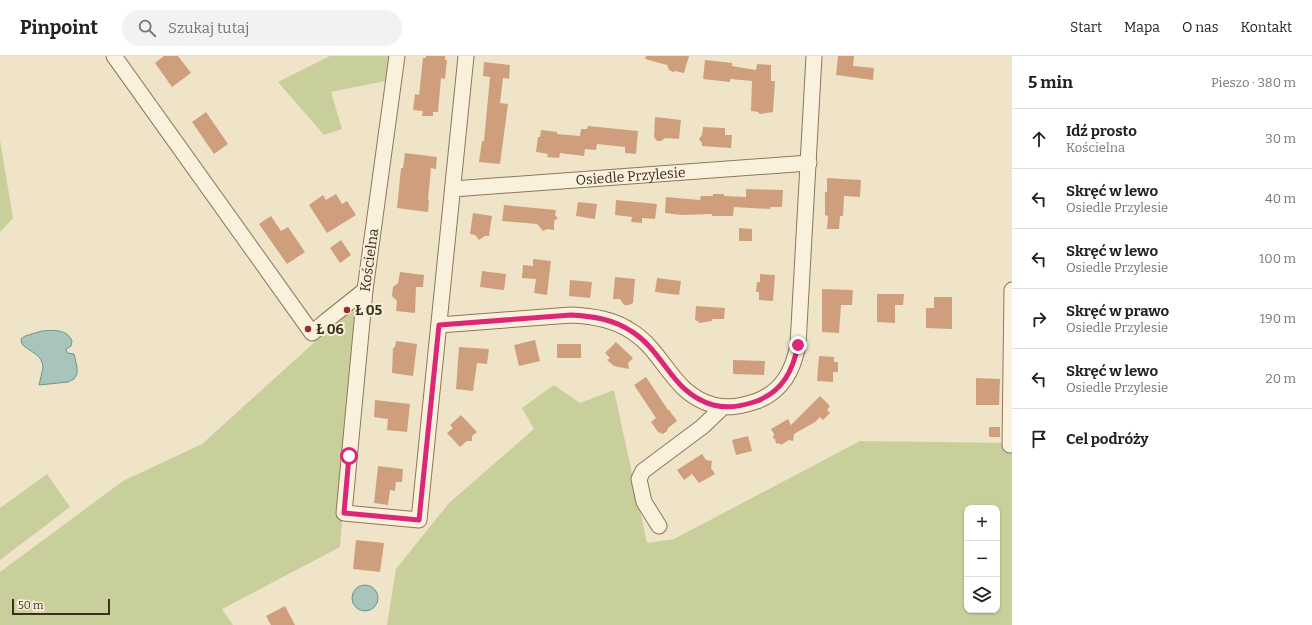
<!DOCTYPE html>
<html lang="pl">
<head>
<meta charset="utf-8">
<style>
	:root { --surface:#fff; --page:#f2f2f2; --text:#222; --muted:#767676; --line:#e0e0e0 }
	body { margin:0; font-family:Bitter,serif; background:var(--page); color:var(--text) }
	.controls { position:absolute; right:12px; bottom:12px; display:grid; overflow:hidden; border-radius:8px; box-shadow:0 1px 3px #0004 }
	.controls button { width:36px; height:36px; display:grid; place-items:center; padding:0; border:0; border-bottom:1px solid var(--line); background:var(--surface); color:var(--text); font:20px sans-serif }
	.scale { position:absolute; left:12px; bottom:10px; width:98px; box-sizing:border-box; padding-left:4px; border:2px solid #3d2e20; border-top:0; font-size:11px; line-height:14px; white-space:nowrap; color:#3d2e20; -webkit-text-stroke:3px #f7eed8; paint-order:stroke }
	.stop { position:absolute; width:12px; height:12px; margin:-9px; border:3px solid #db2777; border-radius:50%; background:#fff }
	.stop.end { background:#db2777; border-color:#fff; box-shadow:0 1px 4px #0008 }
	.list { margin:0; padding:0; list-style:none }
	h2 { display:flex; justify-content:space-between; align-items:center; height:52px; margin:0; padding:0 16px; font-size:17px }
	h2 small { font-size:13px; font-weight:400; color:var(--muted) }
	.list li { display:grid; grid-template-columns:26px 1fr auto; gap:12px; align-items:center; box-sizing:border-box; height:60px; padding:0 16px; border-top:1px solid var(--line) }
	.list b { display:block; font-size:15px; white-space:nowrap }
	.list p { margin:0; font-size:13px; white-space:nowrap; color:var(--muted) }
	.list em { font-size:13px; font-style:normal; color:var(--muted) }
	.icon { flex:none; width:22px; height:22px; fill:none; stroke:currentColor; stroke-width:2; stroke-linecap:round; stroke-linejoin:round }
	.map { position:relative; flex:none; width:1012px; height:569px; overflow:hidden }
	header { display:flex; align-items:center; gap:24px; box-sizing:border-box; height:56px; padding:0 20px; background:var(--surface); border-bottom:1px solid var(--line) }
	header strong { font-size:19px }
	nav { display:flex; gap:22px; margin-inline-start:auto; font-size:14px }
	.search { width:280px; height:36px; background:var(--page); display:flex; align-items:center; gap:10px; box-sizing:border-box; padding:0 14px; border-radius:22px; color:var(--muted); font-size:15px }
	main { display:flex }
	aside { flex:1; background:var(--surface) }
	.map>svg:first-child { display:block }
</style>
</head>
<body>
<header>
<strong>Pinpoint</strong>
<div class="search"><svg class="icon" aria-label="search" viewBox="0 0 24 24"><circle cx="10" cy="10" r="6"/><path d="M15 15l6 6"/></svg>Szukaj tutaj</div>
<nav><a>Start</a><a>Mapa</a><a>O nas</a><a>Kontakt</a></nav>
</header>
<main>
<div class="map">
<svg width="1012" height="569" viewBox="0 0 1012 569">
	<rect width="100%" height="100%" fill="#f0e4c8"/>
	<g fill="#c9cf9b" fill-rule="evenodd">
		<path d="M 330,0 L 392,0 L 390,24 L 331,36 L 342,73 L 324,79 L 278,26 Z"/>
		<path d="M 0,84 L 13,162 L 0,176 Z"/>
		<path d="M 359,246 L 340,491 L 222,553 L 233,569 L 0,569 L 0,516 L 123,425 L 202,388 Z"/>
		<path d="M 554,329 L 580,347 L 614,334 L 647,487 L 674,483 L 860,385 L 1012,387 L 1012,569 L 387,569 L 396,513 L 449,447 L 534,373 L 522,352 ZM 967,452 L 997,452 L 997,554 L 967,554 Z"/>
		<path d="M 47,418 L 70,451 L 0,504 L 0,452 Z"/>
	</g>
	<g fill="#a9c4bc" stroke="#6f938a">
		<path d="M 42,275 C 54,274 67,273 72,285 L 71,290 L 66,293 L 67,297 L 74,298 L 77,311 L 77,318 L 74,323 L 68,326 L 39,329 C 40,323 42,318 43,312 C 43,298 29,296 22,288 L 21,283 L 25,280 Z"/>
		<circle cx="365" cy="542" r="13"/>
	</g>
	<g fill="#cf9f7d">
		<path d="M 164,0 L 178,0 L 191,17 L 172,31 L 155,7 Z"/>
		<path d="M 426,0 L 445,0 L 445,4 L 447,4 L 445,23 L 441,22 L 438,56 L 433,56 L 433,60 L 422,60 L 423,55 L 413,54 L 415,38 L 419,39 L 423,2 L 426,2 Z"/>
		<path d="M 646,0 L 689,0 L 684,17 L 675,15 L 673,16 L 669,14 L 667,9 L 645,3 Z"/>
		<path d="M 838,0 L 854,0 L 853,10 L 874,12 L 873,24 L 836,19 Z"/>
		<path d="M 705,4 L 732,7 L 732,10 L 756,14 L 757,8 L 771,9 L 771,25 L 775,25 L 773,56 L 760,58 L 758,56 L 751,55 L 752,25 L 730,23 L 730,26 L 703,23 Z"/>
		<path d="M 484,6 L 510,9 L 509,23 L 503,22 L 500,47 L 508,48 L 500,108 L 479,106 L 482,85 L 484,85 L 490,21 L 483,20 Z"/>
		<path d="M 206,56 L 228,88 L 214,98 L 192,66 Z"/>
		<path d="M 655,61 L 681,64 L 679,83 L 665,82 L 661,85 L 657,85 L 654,81 Z"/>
		<path d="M 588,70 L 638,75 L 636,98 L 625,97 L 625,91 L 597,88 L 596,94 L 585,93 L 584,100 L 560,97 L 559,102 L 547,101 L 548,98 L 536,96 L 538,81 L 540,81 L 541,74 L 557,76 L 557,78 L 580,80 L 581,73 L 587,73 Z"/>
		<path d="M 703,71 L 725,72 L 725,79 L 732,79 L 731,92 L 702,90 L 702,87 L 699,83 L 702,79 Z"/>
		<path d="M 405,97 L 437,101 L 436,113 L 431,112 L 428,143 L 429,144 L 428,156 L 397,152 L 401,112 L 403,112 Z"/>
		<path d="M 827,122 L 861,124 L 860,141 L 844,140 L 843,160 L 840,160 L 839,173 L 827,173 L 828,160 L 825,159 L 825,136 L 827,136 Z"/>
		<path d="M 746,133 L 783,134 L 782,151 L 770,151 L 770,153 L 734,151 L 733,160 L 712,160 L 712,158 L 682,159 L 665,157 L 666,141 L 700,144 L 701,140 L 713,140 L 713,138 L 724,138 L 724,140 L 746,141 Z"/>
		<path d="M 336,138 L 342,148 L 347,145 L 356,159 L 327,177 L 309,149 L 323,139 L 326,144 Z"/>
		<path d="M 616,144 L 657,148 L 655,163 L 642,162 L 642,167 L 631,166 L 632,161 L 615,159 Z"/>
		<path d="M 578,146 L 597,148 L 595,163 L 576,160 Z"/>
		<path d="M 504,149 L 556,154 L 555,159 L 558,162 L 554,165 L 554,174 L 547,173 L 543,175 L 537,168 L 502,165 Z"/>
		<path d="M 473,157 L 492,160 L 489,180 L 485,180 L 479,184 L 475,179 L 470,178 Z"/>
		<path d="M 271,160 L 281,175 L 288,171 L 305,196 L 287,208 L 259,168 Z"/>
		<path d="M 739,172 L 752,173 L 752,185 L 739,185 Z"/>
		<path d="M 341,184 L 351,199 L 340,207 L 330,192 Z"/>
		<path d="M 533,203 L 551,205 L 547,239 L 534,237 L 536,223 L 522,222 L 523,209 L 533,210 Z"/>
		<path d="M 482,215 L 506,218 L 504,234 L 495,233 L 495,232 L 495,233 L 480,231 Z"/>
		<path d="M 400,216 L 424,219 L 423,231 L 416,231 L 415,257 L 396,255 L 397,245 L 392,240 L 393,231 L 398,227 Z"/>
		<path d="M 760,218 L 775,219 L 773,245 L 759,244 L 759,236 L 756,236 L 757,226 L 760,226 Z"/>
		<path d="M 615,221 L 635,223 L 633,247 L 629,249 L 624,249 L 620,243 L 613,243 Z"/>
		<path d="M 657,222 L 681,225 L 679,239 L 655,236 Z"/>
		<path d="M 570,224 L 592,226 L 590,242 L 569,240 Z"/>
		<path d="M 822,233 L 853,234 L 852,249 L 841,249 L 839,277 L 822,276 Z"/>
		<path d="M 877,238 L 904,238 L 903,249 L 895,249 L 895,267 L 877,266 Z"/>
		<path d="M 934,241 L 952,241 L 952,273 L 926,272 L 926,252 L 934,252 Z"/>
		<path d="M 696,250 L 725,252 L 724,263 L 712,263 L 712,265 L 699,267 L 698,265 L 695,264 Z"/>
		<path d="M 535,284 L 540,305 L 519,310 L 514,289 Z"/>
		<path d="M 396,285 L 417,288 L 413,320 L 392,317 L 393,292 L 395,291 Z"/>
		<path d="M 616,286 L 633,302 L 628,307 L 629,313 L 614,310 L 607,304 L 610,302 L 605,297 Z"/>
		<rect x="557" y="288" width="24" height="14"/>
		<path d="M 459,291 L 489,293 L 487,308 L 477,307 L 473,335 L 456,333 Z"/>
		<path d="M 819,300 L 834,301 L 834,306 L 838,306 L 838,316 L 833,316 L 833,326 L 817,325 Z"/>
		<path d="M 733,304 L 765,305 L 764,319 L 733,318 Z"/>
		<path d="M 646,321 L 668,354 L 669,354 L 677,365 L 668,372 L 667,375 L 663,378 L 658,376 L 651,366 L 656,362 L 634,329 Z"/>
		<path d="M 976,322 L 1000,323 L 999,349 L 976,349 Z"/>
		<path d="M 820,340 L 830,350 L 827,354 L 830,357 L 823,364 L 820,361 L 815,366 L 794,378 L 793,385 L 789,384 L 781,389 L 779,387 L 777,388 L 775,385 L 776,384 L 773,382 L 774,378 L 771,373 L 788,363 L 791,369 Z"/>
		<path d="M 375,344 L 410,348 L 407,376 L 387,374 L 388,363 L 374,361 Z"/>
		<path d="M 461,359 L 477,376 L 472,380 L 472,385 L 467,385 L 460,391 L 447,377 L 453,372 L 450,369 Z"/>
		<rect x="989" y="371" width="11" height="10"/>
		<path d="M 748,380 L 752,395 L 736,399 L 732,384 Z"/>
		<path d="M 702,398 L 706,404 L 712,405 L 711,412 L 715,418 L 699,427 L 692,418 L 684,424 L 677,414 Z"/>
		<path d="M 378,410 L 403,413 L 402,426 L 396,426 L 395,435 L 390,434 L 388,449 L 374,447 Z"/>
		<path d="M 356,484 L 384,487 L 380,516 L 353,513 Z"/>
		<path d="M 285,550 L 295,569 L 271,569 L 266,560 Z"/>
	</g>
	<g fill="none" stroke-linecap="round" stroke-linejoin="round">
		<g stroke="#8d765c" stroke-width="17">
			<g id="minor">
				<path d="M 114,0 L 312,277 L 326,265 L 365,234"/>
				<path d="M 397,0 L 365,234 L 344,457 L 419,464 L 466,0"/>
				<path id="s1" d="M 453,133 L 809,107"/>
				<path d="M 439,269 L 571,259 C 592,260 613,263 631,275 C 665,296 671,337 713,349 C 729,353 742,350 757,345 C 783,335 793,314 798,289 L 814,0"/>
				<path d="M 1010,389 L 1012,234"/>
				<path d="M 659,470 L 644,446 L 639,423 L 643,415 L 702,371 L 723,351"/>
			</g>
		</g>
		<use href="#minor" stroke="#faf1dc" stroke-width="15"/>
	</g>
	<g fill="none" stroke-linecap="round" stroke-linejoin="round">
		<path stroke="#db2777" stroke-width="5" d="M 349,400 L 344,457 L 419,464 L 439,269 L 571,259 C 592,260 613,263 631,275 C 665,296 671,337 713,349 C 729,353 742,350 757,345 C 783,335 793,314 798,289"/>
	</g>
	<g fill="#9e2a2b" stroke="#f7eed8" stroke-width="1.5">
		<circle cx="347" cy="254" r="4"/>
		<circle cx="308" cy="273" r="4"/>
	</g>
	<g text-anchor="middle" stroke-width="4" stroke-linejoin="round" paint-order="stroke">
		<g font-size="14" fill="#3d2e20" stroke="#f7eed8">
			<text dy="5" stroke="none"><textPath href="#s1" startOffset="178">Osiedle Przylesie</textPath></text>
			<text transform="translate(369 204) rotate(-82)" y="5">Kościelna</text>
		</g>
		<g font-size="14" font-weight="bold" fill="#3d2e20" stroke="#f7eed8" text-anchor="start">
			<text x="355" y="259">Ł 05</text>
			<text x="316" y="278">Ł 06</text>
		</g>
	</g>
</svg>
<div class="controls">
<button>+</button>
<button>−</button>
<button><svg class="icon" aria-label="layers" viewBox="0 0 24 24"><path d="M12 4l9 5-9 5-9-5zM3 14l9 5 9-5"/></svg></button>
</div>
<div class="scale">50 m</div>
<div class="stop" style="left:349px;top:400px"></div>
<div class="stop end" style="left:798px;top:289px"></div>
</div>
<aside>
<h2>5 min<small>Pieszo · 380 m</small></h2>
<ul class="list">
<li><svg class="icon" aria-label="ahead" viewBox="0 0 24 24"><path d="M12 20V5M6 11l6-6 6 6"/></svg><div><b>Idź prosto</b><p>Kościelna</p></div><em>30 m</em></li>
<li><svg class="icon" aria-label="left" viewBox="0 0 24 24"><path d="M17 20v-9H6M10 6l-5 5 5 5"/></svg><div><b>Skręć w lewo</b><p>Osiedle Przylesie</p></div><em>40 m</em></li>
<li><svg class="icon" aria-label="left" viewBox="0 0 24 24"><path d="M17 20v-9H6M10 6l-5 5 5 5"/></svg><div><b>Skręć w lewo</b><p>Osiedle Przylesie</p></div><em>100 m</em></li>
<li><svg class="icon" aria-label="right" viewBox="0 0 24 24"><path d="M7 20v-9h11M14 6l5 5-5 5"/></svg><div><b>Skręć w prawo</b><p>Osiedle Przylesie</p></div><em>190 m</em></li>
<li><svg class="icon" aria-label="left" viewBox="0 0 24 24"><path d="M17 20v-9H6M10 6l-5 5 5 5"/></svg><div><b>Skręć w lewo</b><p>Osiedle Przylesie</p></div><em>20 m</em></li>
<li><svg class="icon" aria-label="arrive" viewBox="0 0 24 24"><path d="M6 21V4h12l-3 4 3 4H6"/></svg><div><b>Cel podróży</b></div></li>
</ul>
</aside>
</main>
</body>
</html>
